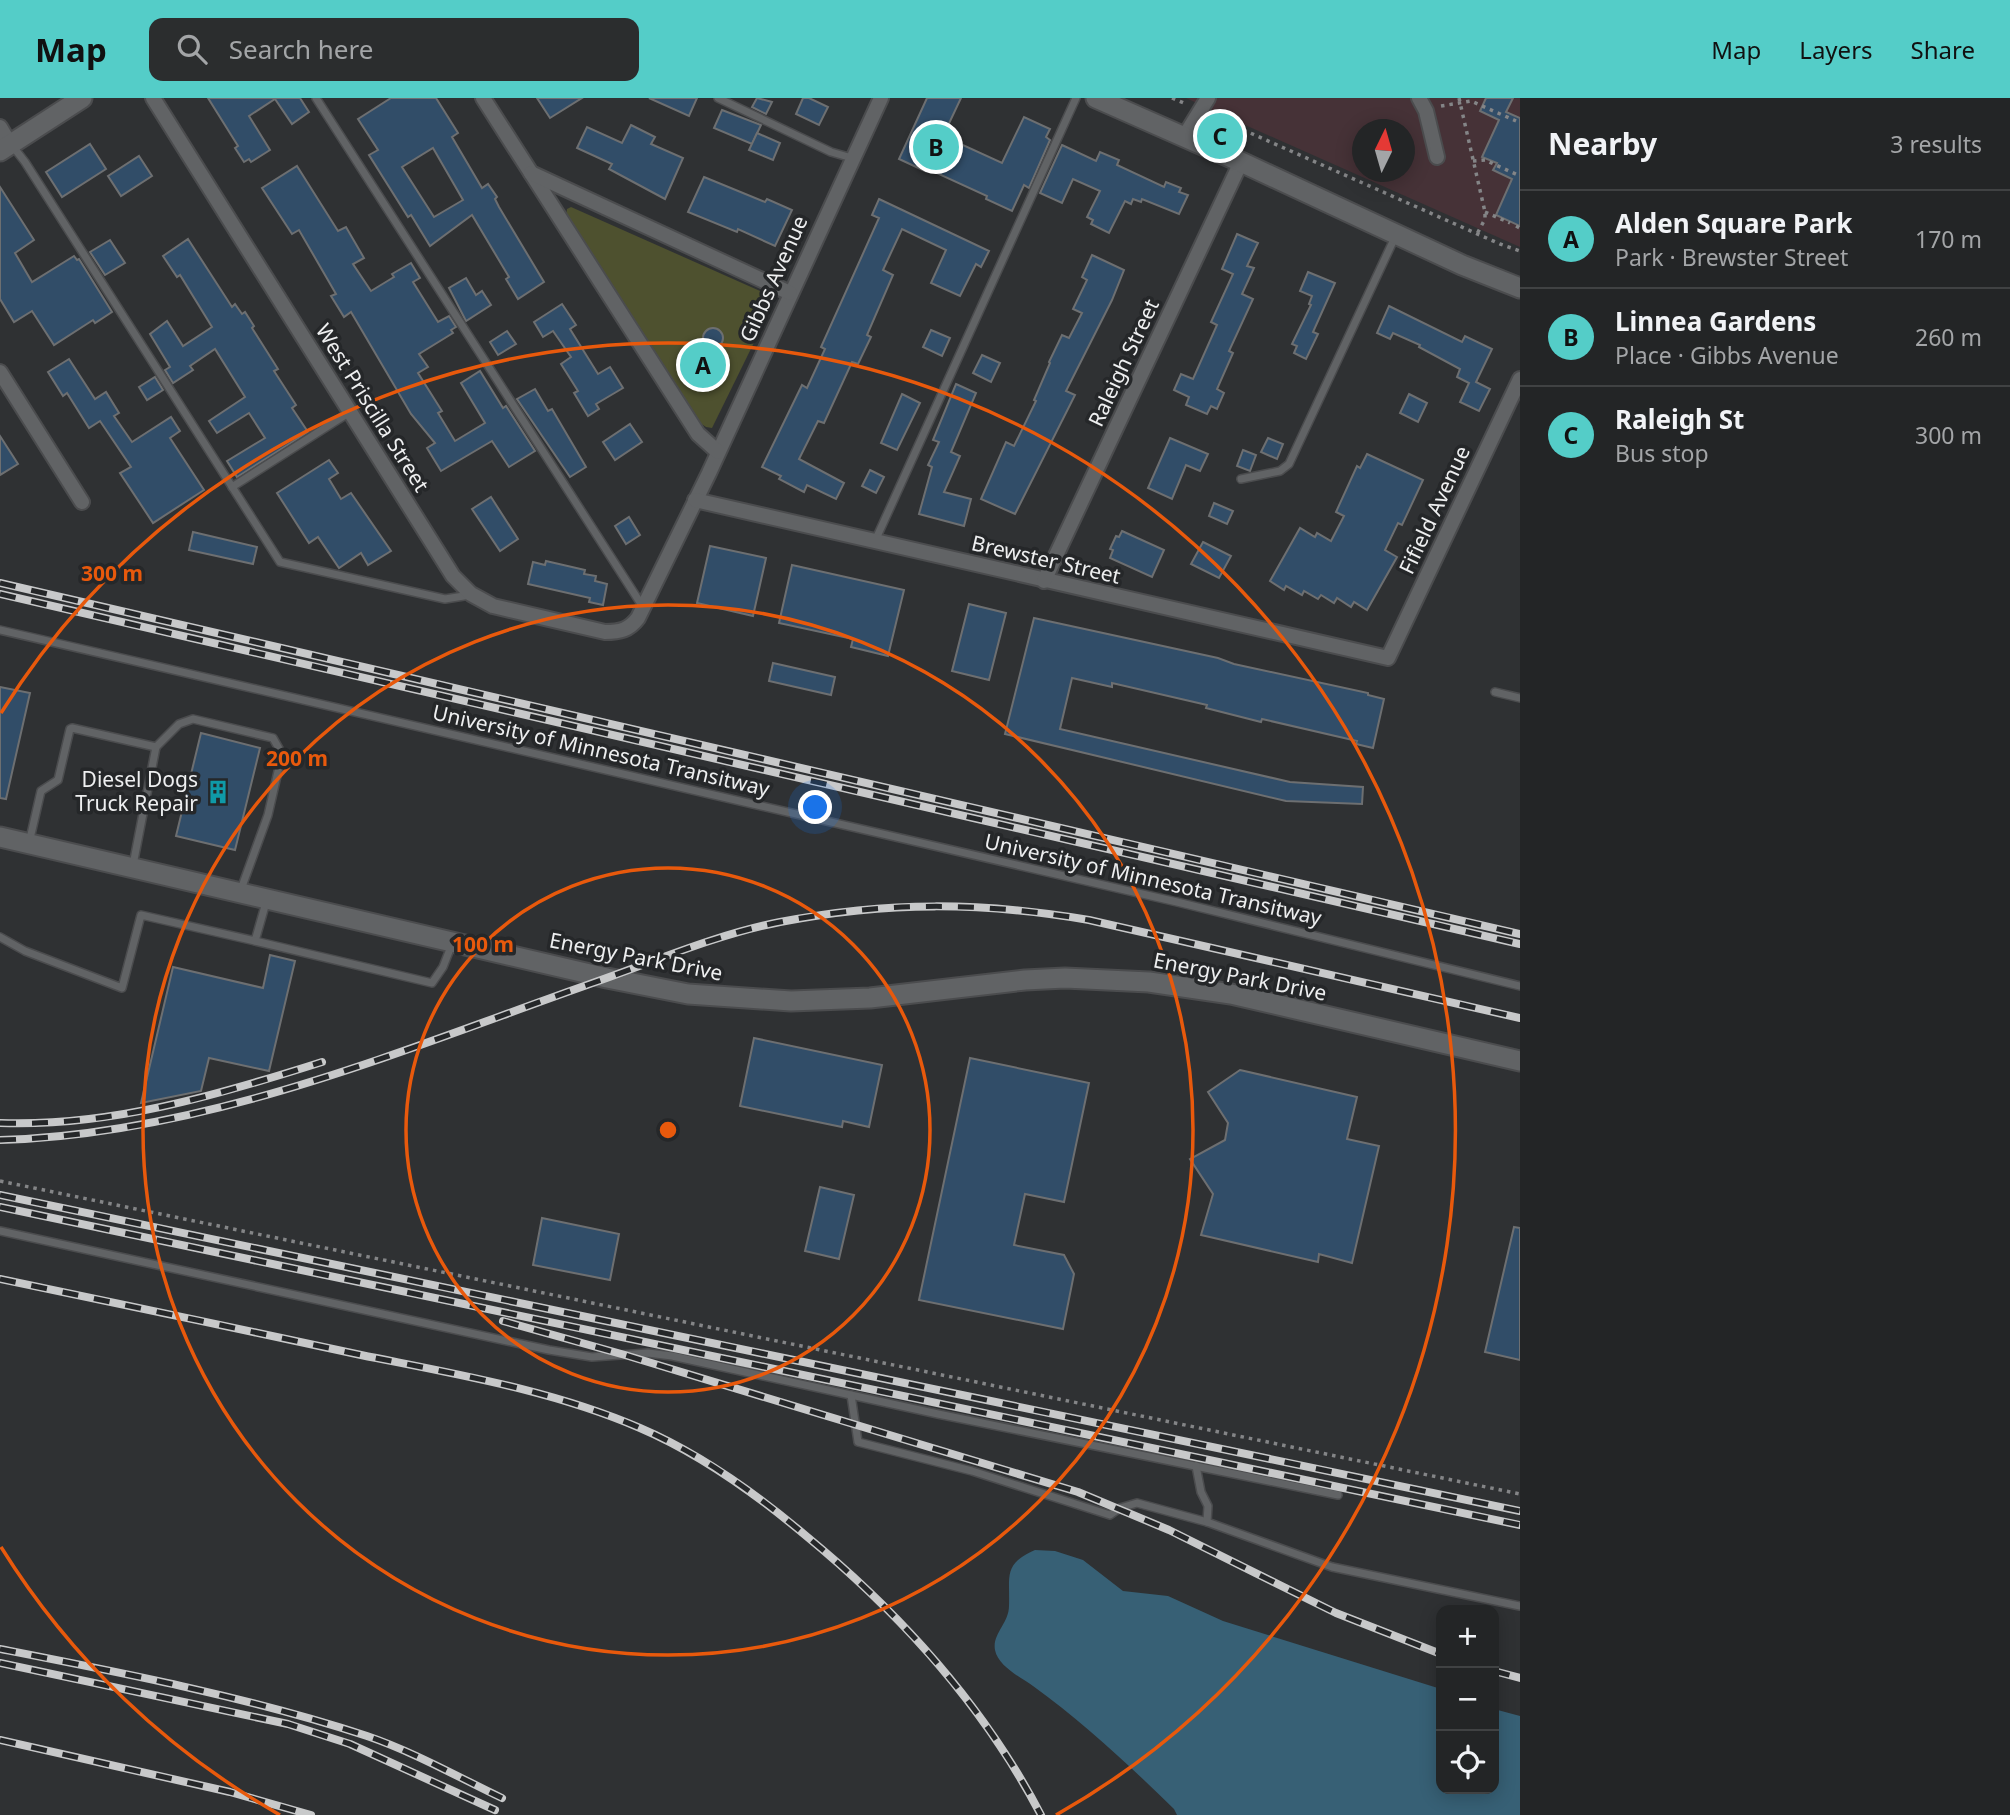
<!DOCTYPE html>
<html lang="en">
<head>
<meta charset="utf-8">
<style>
	:root { --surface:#232526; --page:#2b2d2e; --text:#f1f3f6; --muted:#a3a5a7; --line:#404243; --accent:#54cdc8 }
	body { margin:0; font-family:"Noto Sans",sans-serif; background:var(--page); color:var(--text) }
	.controls { position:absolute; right:21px; bottom:21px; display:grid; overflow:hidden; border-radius:14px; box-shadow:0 4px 18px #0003 }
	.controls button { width:63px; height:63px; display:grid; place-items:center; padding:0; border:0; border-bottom:2px solid var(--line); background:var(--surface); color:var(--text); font:35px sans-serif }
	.compass { position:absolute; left:1352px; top:21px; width:63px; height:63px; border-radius:50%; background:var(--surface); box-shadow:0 4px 18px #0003; rotate:5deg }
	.you { position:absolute; left:816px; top:710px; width:24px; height:24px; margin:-18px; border:5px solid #fff; border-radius:50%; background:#1a73e8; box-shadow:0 0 0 10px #1a73e833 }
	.badge { display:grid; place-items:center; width:46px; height:46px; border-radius:50%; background:var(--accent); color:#111; font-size:23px; font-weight:700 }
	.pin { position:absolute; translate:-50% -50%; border:4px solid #fff; box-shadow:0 2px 7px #0006 }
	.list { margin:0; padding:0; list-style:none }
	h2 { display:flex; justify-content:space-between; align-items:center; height:91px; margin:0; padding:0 28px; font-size:30px }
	h2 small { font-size:23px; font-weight:400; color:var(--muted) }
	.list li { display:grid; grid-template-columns:46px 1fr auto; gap:21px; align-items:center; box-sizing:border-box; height:98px; padding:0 28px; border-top:2px solid var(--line) }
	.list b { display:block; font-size:26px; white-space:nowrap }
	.list p { margin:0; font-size:23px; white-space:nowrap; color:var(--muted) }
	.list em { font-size:23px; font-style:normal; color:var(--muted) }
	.icon { flex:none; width:38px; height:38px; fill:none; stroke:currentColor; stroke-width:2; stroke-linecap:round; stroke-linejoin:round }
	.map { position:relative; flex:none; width:1520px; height:1717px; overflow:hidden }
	header { display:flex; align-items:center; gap:42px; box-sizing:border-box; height:98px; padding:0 35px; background:var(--accent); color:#111 }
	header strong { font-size:33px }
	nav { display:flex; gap:38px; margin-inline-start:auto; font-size:24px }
	.search { width:490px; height:63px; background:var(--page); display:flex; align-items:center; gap:18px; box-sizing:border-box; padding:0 24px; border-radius:14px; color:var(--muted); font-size:26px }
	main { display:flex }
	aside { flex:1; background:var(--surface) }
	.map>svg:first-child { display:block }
</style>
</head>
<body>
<header>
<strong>Map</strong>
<div class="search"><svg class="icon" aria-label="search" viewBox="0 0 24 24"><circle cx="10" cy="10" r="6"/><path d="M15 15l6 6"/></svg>Search here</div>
<nav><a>Map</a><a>Layers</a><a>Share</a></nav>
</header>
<main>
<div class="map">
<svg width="1520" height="1717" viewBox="0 0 1520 1717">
	<rect width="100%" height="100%" fill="#2f3133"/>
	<path fill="#463237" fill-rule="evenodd" d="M 1186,0 L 1520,0 L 1520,149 L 1245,27 ZM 1363,32 L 1405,32 L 1405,74 L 1363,74 Z"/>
	<path fill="#4e512f" d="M 571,109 L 767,196 L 771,210 L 712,330 L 706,329 L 700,325 L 566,119 L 567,111 Z"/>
	<path fill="#376075" d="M 1035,1452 L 1055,1453 L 1083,1462 L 1123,1493 L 1168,1498 L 1223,1523 L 1441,1591 L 1441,1691 L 1494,1691 L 1494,1611 L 1520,1618 L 1520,1717 L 1177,1717 L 1174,1711 C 1130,1668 1083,1624 1033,1588 C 1020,1579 998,1568 995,1552 C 992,1536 1009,1525 1009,1508 C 1010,1478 1003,1466 1035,1452 Z"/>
	<g fill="#314d68" stroke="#6d6f71" stroke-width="2" fill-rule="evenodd">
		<path d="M 208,0 L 300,0 L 309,14 L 292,26 L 275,1 L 249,18 L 270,52 L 251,64 L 249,61 L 244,64 L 235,50 L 238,48 Z"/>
		<path d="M 391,0 L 436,0 L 458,35 L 452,39 L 482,90 L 488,86 L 497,99 L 495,101 L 499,109 L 544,184 L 518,201 L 506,181 L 509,179 L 472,117 L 430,148 L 411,117 L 408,119 L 369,57 L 378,52 L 358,21 ZM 433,50 L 463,102 L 434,119 L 402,69 Z"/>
		<path d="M 537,0 L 582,0 L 550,20 Z"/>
		<path d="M 649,0 L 697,0 L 689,18 Z"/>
		<path d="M 757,0 L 772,4 L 766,16 L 752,9 Z"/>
		<path d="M 803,0 L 809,0 L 828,9 L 819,27 L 796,16 Z"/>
		<path d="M 927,0 L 961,0 L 943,38 L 1002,65 L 1024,19 L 1050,31 L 1046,39 L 1050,42 L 1029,90 L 1024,87 L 1012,113 L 986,101 L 987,98 L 926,70 L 925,73 L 899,61 Z"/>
		<path d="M 1486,0 L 1513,0 L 1506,14 L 1520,20 L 1520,128 L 1496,117 L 1512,81 L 1493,72 L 1497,65 L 1482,59 L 1499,22 L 1480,13 Z"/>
		<path d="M 722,12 L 761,27 L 752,46 L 714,30 Z"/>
		<path d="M 631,27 L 655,39 L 651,46 L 683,60 L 665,101 L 609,71 L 612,66 L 577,50 L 587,29 L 622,45 Z"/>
		<path d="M 757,35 L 780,45 L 773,62 L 749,52 Z"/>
		<path d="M 90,46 L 106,71 L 62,99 L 46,74 Z"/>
		<path d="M 1062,47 L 1096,63 L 1100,54 L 1119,62 L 1117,67 L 1164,89 L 1166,84 L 1181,90 L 1179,94 L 1188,97 L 1179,116 L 1142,101 L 1141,104 L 1133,101 L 1131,106 L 1125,103 L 1109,135 L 1091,126 L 1093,122 L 1087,119 L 1100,93 L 1073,81 L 1062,105 L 1040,95 Z"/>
		<path d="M 139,58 L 152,78 L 121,98 L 108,78 Z"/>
		<path d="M 297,68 L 338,133 L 346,129 L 364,160 L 353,166 L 371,193 L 394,179 L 392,176 L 411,165 L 420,180 L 413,184 L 438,224 L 449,218 L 456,229 L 451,232 L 453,235 L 419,256 L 428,269 L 418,275 L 442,313 L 438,315 L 455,343 L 485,325 L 461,285 L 480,273 L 503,310 L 506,308 L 535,353 L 509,369 L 492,343 L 441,373 L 427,350 L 435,345 L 411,316 L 351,214 L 344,219 L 331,198 L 336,196 L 299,132 L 292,136 L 262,90 Z"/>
		<path d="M 704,79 L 765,104 L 767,101 L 792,112 L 775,148 L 738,131 L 737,134 L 688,114 Z"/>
		<path d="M 0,89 L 34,142 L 15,155 L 32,184 L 74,158 L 77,162 L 79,161 L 112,214 L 95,225 L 93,222 L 54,247 L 32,213 L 14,224 L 0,201 Z"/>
		<path d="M 879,101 L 989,153 L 981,169 L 976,166 L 960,198 L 931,185 L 946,152 L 902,131 L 883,172 L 893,177 L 867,237 L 871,239 L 858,266 L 852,264 L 824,325 L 818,323 L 799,361 L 844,385 L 836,401 L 807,387 L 804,394 L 779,381 L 781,378 L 762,369 L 802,287 L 807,290 L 825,251 L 821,249 L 879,120 L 872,117 Z"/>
		<path d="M 1237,136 L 1258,145 L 1247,168 L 1254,170 L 1242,196 L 1253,201 L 1229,253 L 1233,255 L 1217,291 L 1224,295 L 1217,311 L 1211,308 L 1207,316 L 1186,307 L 1189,299 L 1174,292 L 1181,276 L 1193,281 L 1217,227 L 1211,224 L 1233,176 L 1222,171 Z"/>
		<path d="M 188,141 L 232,209 L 235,206 L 242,216 L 245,214 L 254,228 L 252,230 L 278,271 L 274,273 L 296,307 L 292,310 L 308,334 L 237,379 L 227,363 L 265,340 L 249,315 L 217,335 L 209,323 L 245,299 L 215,251 L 190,268 L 193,272 L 173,285 L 165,272 L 170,269 L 150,236 L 167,223 L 183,248 L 212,229 L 180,177 L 177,179 L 163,158 Z"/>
		<path d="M 110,142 L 125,165 L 105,177 L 90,154 Z"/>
		<path d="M 1092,157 L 1124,172 L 1112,202 L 1066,293 L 1075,297 L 1015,416 L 981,401 L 1006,344 L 1014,348 L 1036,303 L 1034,302 L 1050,265 L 1049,264 L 1062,237 L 1069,240 L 1082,215 L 1073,211 L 1087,182 L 1082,179 Z"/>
		<path d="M 1308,174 L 1335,185 L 1313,234 L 1318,236 L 1306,261 L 1294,255 L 1297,248 L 1292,246 L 1311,207 L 1309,206 L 1312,198 L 1300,193 Z"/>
		<path d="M 466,180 L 476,197 L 482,193 L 491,207 L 466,223 L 449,190 Z"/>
		<path d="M 562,206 L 576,227 L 570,231 L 598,276 L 610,269 L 623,290 L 596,306 L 599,311 L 588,318 L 574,295 L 578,293 L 561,266 L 571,259 L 553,233 L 543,239 L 534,224 Z"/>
		<path d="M 1389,208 L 1462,244 L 1465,238 L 1492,251 L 1476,284 L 1490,291 L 1479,313 L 1460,304 L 1469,285 L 1457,279 L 1460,271 L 1419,249 L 1420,247 L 1393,235 L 1390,241 L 1377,235 Z"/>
		<circle cx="713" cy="240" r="10"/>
		<path d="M 931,232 L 950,240 L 942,258 L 923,249 Z"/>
		<path d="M 507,233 L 516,246 L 498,257 L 490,244 Z"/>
		<path d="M 982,257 L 1000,265 L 991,284 L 973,275 Z"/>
		<path d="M 69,261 L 95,301 L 106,294 L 119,315 L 114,318 L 132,344 L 171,319 L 180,333 L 170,340 L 204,392 L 153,425 L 120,375 L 131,369 L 100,323 L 89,330 L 67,295 L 63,298 L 48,274 Z"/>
		<path d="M 155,279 L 163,292 L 147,302 L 139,289 Z"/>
		<path d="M 956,286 L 976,295 L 951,354 L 960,358 L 944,394 L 971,401 L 964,428 L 919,416 L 932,369 L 928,367 L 939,344 L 933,342 Z"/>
		<path d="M 535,291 L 548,313 L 552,311 L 586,369 L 570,379 L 517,301 Z"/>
		<path d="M 902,296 L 920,305 L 897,352 L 881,345 Z"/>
		<path d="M 1409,296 L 1427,305 L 1418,324 L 1400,315 Z"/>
		<path d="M 630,326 L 642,344 L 615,362 L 603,344 Z"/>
		<path d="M 0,338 L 18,366 L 0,377 Z"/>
		<path d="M 1170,340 L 1208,356 L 1200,373 L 1186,367 L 1172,401 L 1148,390 Z"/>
		<path d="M 1268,340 L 1283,346 L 1277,361 L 1261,354 Z"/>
		<path d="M 1243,352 L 1256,357 L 1250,373 L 1237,368 Z"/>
		<path d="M 1367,356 L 1423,382 L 1402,427 L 1398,425 L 1385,452 L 1397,459 L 1367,512 L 1354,504 L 1351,509 L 1337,500 L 1334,505 L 1321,497 L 1318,501 L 1304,493 L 1302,497 L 1286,488 L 1284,492 L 1270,483 L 1300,430 L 1315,439 L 1317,435 L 1331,443 L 1344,418 L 1336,414 L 1357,368 L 1360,370 Z"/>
		<path d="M 329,362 L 338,375 L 329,381 L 341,401 L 351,395 L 391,453 L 368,467 L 361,455 L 339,470 L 318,439 L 309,445 L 277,395 Z"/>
		<path d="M 870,372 L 884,379 L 876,395 L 862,388 Z"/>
		<path d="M 491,399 L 518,441 L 500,453 L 472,411 Z"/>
		<path d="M 1214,405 L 1233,413 L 1227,426 L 1209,418 Z"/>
		<path d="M 629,419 L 640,437 L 626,446 L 615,428 Z"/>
		<path d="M 1122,433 L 1164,452 L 1152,479 L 1110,460 L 1113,452 L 1110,451 L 1116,438 L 1119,439 Z"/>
		<path d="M 193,434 L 257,449 L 253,466 L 189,452 Z"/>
		<path d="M 1203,444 L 1231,458 L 1219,480 L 1191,466 Z"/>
		<path d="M 710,448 L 766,460 L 753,518 L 697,505 Z"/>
		<path d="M 546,463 L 585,472 L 584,476 L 596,478 L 595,483 L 607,486 L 603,507 L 589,504 L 590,500 L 528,486 L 533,464 L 545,467 Z"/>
		<path d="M 792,467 L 904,492 L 888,558 L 851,549 L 853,541 L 779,525 Z"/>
		<path d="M 969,506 L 1006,515 L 989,582 L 952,573 Z"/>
		<path d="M 1034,520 L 1218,560 L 1234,566 L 1368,595 L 1368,597 L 1384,601 L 1373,650 L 1356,646 L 1357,643 L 1262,621 L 1261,624 L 1206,610 L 1207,607 L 1112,585 L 1112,589 L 1072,580 L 1060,631 L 1290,684 L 1363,689 L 1362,706 L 1286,703 L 1005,636 Z"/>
		<path d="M 773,565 L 835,579 L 831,597 L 769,583 Z"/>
		<path d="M 0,589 L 30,595 L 6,701 L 0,700 Z"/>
		<path d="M 201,635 L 260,650 L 235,752 L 176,738 Z"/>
		<path d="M 270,857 L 295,863 L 269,973 L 209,960 L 201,993 L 141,1005 L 173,869 L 263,890 Z"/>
		<path d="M 754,940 L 882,967 L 869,1029 L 843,1023 L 842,1029 L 740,1008 Z"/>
		<path d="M 970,960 L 1089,985 L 1064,1104 L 1025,1096 L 1014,1147 L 1064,1157 L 1074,1176 L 1063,1231 L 919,1202 Z"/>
		<path d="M 1240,972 L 1357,999 L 1347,1041 L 1379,1048 L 1352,1165 L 1319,1156 L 1318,1164 L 1201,1137 L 1213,1096 L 1190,1061 L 1225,1042 L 1228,1025 L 1208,994 Z"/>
		<path d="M 820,1089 L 854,1097 L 839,1161 L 805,1153 Z"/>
		<path d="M 542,1120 L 619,1136 L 610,1182 L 533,1167 Z"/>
		<path d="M 1514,1129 L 1520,1130 L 1520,1262 L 1485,1254 Z"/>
	</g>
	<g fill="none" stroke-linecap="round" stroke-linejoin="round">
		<g stroke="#4b4c4e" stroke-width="10">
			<g id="service">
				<path d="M 316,0 L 643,509"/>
				<path d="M 718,0 L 831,54 L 852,60"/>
				<path d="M 11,46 L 25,64 L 280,464 L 445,501 L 470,497"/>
				<path d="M 1241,381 L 1280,373 L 1289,366 L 1396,137"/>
				<path d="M 232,389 L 350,314"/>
				<path d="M 875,443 L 1076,0"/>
				<path d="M 0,532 L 1177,804 L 1520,888"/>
				<path d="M 1495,594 L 1520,600"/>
				<path d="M 156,649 L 179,626 L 193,621 L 273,640 L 282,656 L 268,717 L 240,794"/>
				<path d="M 29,745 L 41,693 L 58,682 L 70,631 L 72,630 L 156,649 L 133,767"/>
				<path d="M 0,839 L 25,853 L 122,890 L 141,817 L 255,843 L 267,801"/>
				<path d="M 255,843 L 432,885 L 443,869 L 452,846"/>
				<path d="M 0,1133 L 549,1252 L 592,1259 L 648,1255 L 672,1258 L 938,1316 L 1338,1397"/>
				<path d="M 851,1297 L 858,1344 L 972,1373 L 1110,1417 L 1120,1410 L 1137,1405 L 1207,1424"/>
				<path d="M 1196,1368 L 1201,1394 L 1208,1408 L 1207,1424 L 1332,1469 L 1520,1508"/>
			</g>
		</g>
		<g stroke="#4b4c4e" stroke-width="18">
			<g id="minor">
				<path d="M 153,0 L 453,478 L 471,496 L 493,508 L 605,534 C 620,534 629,532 638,520 L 709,375 L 881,0"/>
				<path d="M 483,0 L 698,336 L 718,354"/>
				<path d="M 1419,0 L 1426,13 L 1437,59"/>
				<path d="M 0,29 L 10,46"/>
				<path d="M 1184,39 L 1208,0"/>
				<path d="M 531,75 L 790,195"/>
				<path d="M 0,274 L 82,404"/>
				<path d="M 695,402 L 1388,560 L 1520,281"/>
				<path d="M 1044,483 L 1241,64"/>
			</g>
		</g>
		<g stroke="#4b4c4e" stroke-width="23">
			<g id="tertiary">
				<path d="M 0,53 L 82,0"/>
				<path d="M 0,739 L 607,880 L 688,896 L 791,903 L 870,900 L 1025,882 L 1065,880 L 1149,884 L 1231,896 L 1520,963"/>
			</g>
		</g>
		<g stroke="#4b4c4e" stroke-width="23">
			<path id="secondary" d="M 1096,0 L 1241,64 L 1462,167 L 1520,190"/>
		</g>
		<g stroke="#848587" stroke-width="3.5" stroke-dasharray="3.5 5" stroke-linecap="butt">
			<path d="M 1172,0 L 1186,6"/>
			<path d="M 1459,0 L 1485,114 L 1485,121 L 1477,136"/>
			<path d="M 1441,8 L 1471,3 L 1516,23"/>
			<path d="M 1212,18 L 1500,146 L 1520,153"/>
			<path d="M 1473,63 L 1485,62 L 1520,78"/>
			<path d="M 1485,114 L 1510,125"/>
			<path d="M 1516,128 L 1520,130"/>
			<path d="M 0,1083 L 1520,1396"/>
		</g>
		<use href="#service" stroke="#616365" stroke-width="7"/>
		<use href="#minor" stroke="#616365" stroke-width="14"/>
		<use href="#tertiary" stroke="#616365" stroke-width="19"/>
		<use href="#secondary" stroke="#616365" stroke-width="19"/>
		<g stroke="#c8c9ca" stroke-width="8">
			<g id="rail">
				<path d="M 0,485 L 1520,836"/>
				<path d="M 0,496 L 1520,846"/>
				<path d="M 0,1025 C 110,1029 218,997 322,964"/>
				<path d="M 0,1042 C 204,1036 397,954 587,887 C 651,865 714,837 780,824 C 887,803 982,804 1089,822 L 1520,920"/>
				<path d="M 0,1097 L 1520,1413"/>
				<path d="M 0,1109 L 1520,1427"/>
				<path d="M 0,1181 C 120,1206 241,1231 361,1257 C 455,1276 552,1292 640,1330 C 701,1356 755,1395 805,1437 C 900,1515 984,1608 1041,1717"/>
				<path d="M 503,1223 L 625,1257 L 1078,1394 L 1169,1432 L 1336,1515 L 1441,1556"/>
				<path d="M 0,1551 C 123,1575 248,1599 367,1638 C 414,1654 458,1679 502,1700"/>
				<path d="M 0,1565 L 288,1626 L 350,1646 L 495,1712"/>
				<path d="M 1494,1573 L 1520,1580"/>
				<path d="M 0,1642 L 230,1694 L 311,1717"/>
			</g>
		</g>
		<use href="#rail" stroke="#252729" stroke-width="5" stroke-dasharray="16" stroke-linecap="butt"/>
	</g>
	<g fill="none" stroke="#e8590c" stroke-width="3.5">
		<circle cx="668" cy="1032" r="262"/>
		<circle cx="668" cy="1032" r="525"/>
		<path d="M280 1717A787 787 0 0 1 1 1449M1 615A787 787 0 1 1 1056 1717"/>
	</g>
	<defs>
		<g id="building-bare" transform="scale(1.89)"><path d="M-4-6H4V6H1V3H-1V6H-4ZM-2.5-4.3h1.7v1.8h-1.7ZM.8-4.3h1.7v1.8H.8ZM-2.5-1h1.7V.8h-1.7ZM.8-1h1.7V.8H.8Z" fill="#0f9aa8" stroke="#252729" stroke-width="2.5" paint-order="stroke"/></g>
	</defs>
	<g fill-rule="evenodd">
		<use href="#building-bare" x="218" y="694"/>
	</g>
	<g text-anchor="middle" stroke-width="7" stroke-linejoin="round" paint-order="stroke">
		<g font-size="21" fill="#eeeff0" stroke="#252729">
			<text transform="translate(774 181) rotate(-66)" y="7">Gibbs Avenue</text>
			<text transform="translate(1124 265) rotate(-65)" y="7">Raleigh Street</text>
			<text transform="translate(372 310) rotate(58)" y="7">West Priscilla Street</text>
			<text transform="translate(1435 412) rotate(-65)" y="7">Fifield Avenue</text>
			<text transform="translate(1046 462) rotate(13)" y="7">Brewster Street</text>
			<text transform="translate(601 653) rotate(13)" y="7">University of Minnesota Transitway</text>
			<text transform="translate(1153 782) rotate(13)" y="7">University of Minnesota Transitway</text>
			<text transform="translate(636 859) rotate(11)" y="7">Energy Park Drive</text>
			<text transform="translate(1240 879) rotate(11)" y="7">Energy Park Drive</text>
		</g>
		<g font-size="21" fill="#eeeff0" stroke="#252729" text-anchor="end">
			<text x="198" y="689">Diesel Dogs<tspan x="198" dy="24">Truck Repair</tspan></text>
		</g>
	</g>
	<circle cx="668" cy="1032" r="10" fill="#e8590c" stroke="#252729" stroke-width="3.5"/>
	<g font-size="21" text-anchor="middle" font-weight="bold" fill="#e8590c" stroke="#252729" stroke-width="7" stroke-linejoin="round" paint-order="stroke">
		<text x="112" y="483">300 m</text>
		<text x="297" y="668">200 m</text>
		<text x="483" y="854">100 m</text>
	</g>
</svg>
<div class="controls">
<button>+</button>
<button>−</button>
<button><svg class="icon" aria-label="locate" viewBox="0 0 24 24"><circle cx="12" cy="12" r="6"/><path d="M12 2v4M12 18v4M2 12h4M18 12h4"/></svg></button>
</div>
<svg class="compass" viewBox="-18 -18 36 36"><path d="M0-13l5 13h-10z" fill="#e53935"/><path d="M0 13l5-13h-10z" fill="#a3a5a7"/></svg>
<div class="you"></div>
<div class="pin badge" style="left:703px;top:267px">A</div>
<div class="pin badge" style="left:936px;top:49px">B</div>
<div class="pin badge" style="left:1220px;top:38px">C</div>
</div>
<aside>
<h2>Nearby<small>3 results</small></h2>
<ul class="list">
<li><span class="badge">A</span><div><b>Alden Square Park</b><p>Park · Brewster Street</p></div><em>170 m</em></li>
<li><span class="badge">B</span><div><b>Linnea Gardens</b><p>Place · Gibbs Avenue</p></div><em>260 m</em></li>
<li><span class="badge">C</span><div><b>Raleigh St</b><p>Bus stop</p></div><em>300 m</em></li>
</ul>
</aside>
</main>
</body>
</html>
